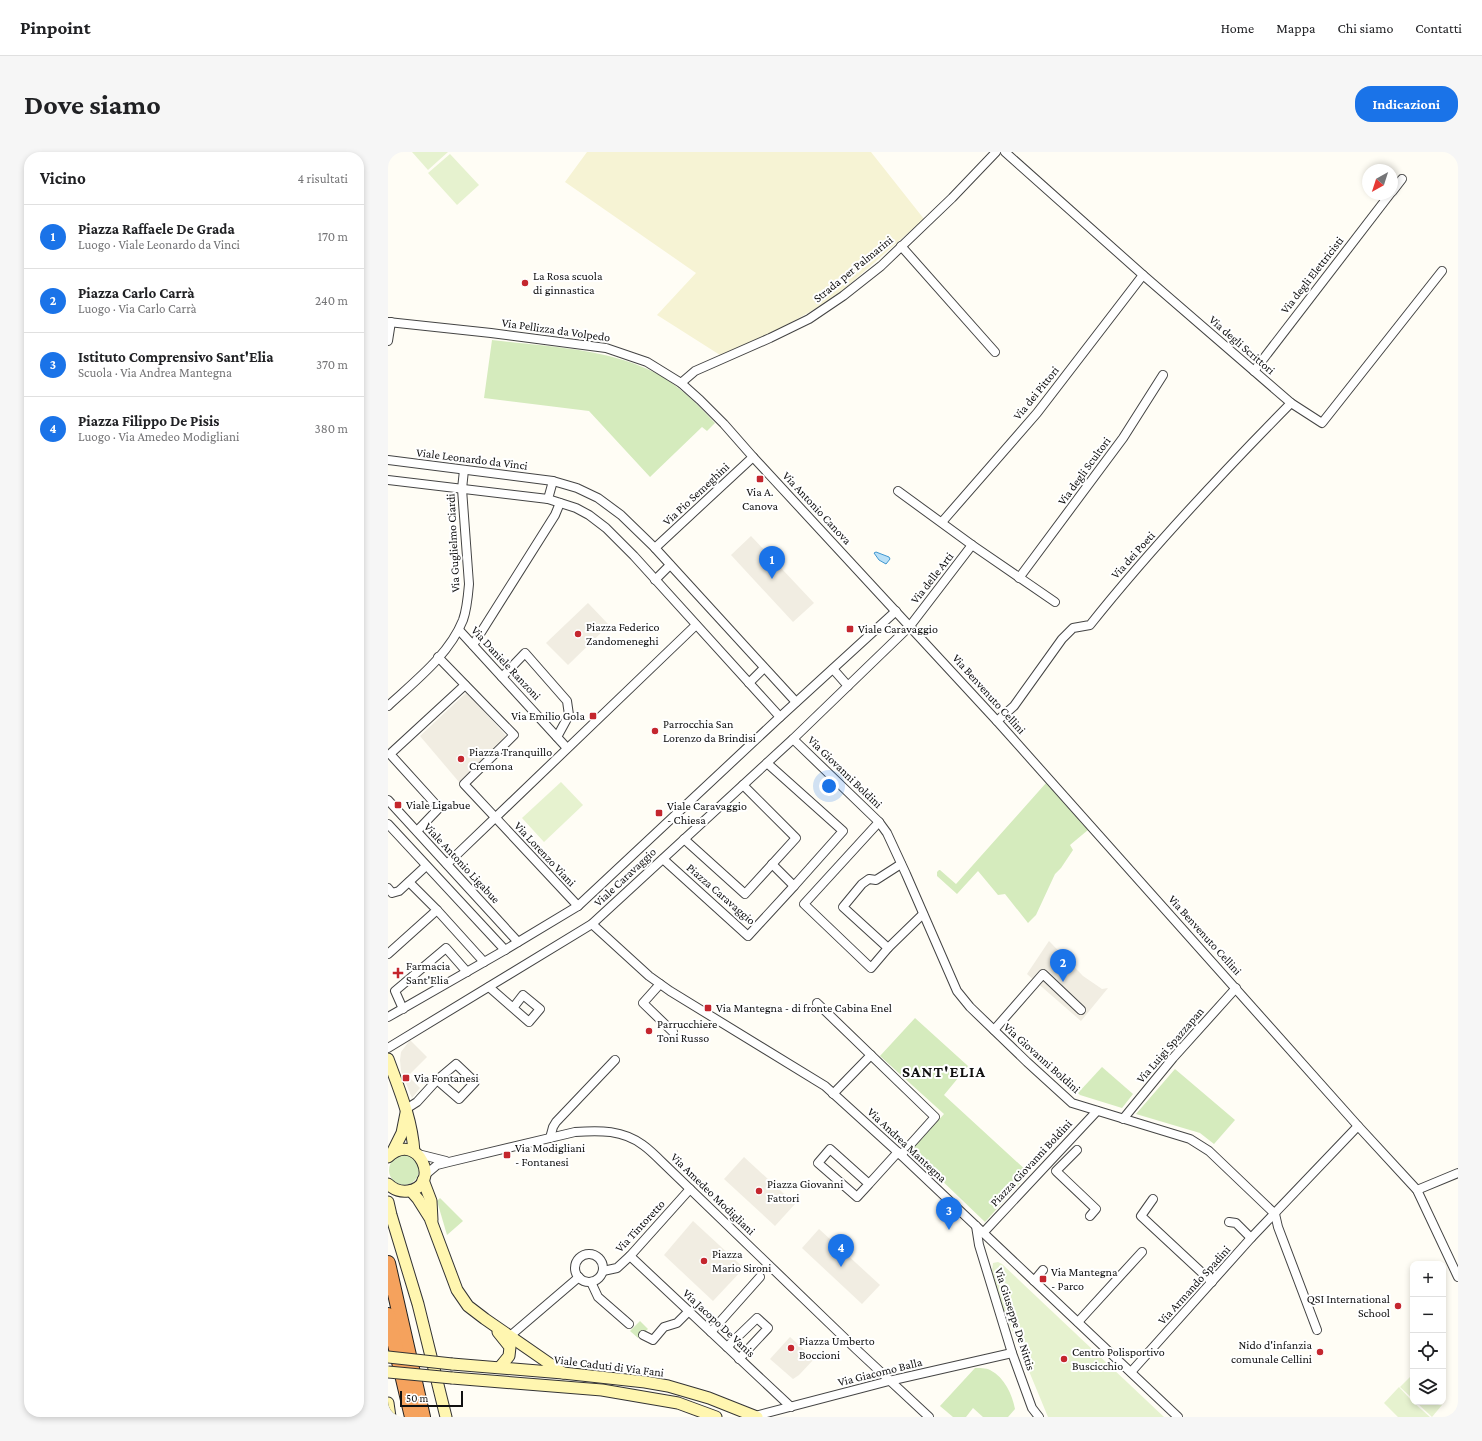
<!DOCTYPE html>
<html lang="it">
<head>
<meta charset="utf-8">
<style>
	:root { --surface:#fff; --page:#f6f6f6; --text:#202124; --muted:#757577; --line:#e0e0e0; --accent:#1a73e8 }
	body { margin:0; font-family:"Crimson Pro",serif; background:var(--page); color:var(--text) }
	.controls { position:absolute; right:12px; bottom:12px; display:grid; overflow:hidden; border-radius:8px; box-shadow:0 2px 6px #0003 }
	.controls button { width:36px; height:36px; display:grid; place-items:center; padding:0; border:0; border-bottom:1px solid var(--line); background:var(--surface); color:var(--text); font:20px sans-serif }
	.compass { position:absolute; left:974px; top:12px; width:36px; height:36px; border-radius:50%; background:var(--surface); box-shadow:0 2px 6px #0003; rotate:219deg }
	.scale { position:absolute; left:12px; bottom:10px; width:63px; box-sizing:border-box; padding-left:4px; border:2px solid #111; border-top:0; font-size:11px; line-height:14px; white-space:nowrap; color:#111; -webkit-text-stroke:3px #fff; paint-order:stroke }
	.you { position:absolute; left:441px; top:634px; width:14px; height:14px; margin:-10px; border:3px solid #fff; border-radius:50%; background:#1a73e8; box-shadow:0 0 0 6px #1a73e833 }
	.badge { display:grid; place-items:center; width:26px; height:26px; border-radius:50%; background:var(--accent); color:#fff; font-size:13px; font-weight:700 }
	.pin { position:absolute; translate:-50% -33px; filter:drop-shadow(0 1px 2px #0008) }
	.pin::after { content:''; position:absolute; top:21px; width:14px; height:12px; background:inherit; clip-path:polygon(0 0,100% 0,50% 100%) }
	.list { margin:0; padding:0; list-style:none }
	h2 { display:flex; justify-content:space-between; align-items:center; height:52px; margin:0; padding:0 16px; font-size:17px }
	h2 small { font-size:13px; font-weight:400; color:var(--muted) }
	.list li { display:grid; grid-template-columns:26px 1fr auto; gap:12px; align-items:center; box-sizing:border-box; height:64px; padding:0 16px; border-top:1px solid var(--line) }
	.list b { display:block; font-size:15px; white-space:nowrap }
	.list p { margin:0; font-size:13px; white-space:nowrap; color:var(--muted) }
	.list em { font-size:13px; font-style:normal; color:var(--muted) }
	.icon { flex:none; width:22px; height:22px; fill:none; stroke:currentColor; stroke-width:2; stroke-linecap:round; stroke-linejoin:round }
	.map { position:relative; flex:none; width:1070px; height:1265px; overflow:hidden; border-radius:16px }
	header { display:flex; align-items:center; gap:24px; box-sizing:border-box; height:56px; padding:0 20px; background:var(--surface); border-bottom:1px solid var(--line) }
	header strong { font-size:19px }
	nav { display:flex; gap:22px; margin-inline-start:auto; font-size:14px }
	.intro { display:flex; align-items:center; justify-content:space-between; box-sizing:border-box; height:96px; padding:0 24px }
	h1 { margin:0; font-size:28px }
	.button { padding:10px 18px; border-radius:16px; background:var(--accent); color:#fff; font-size:14px; font-weight:700 }
	main { display:flex; gap:24px; padding:0 24px }
	aside { flex:1; background:var(--surface); border-radius:16px; box-shadow:0 2px 6px #0003 }
	.map>svg:first-child { display:block }
</style>
</head>
<body>
<header>
<strong>Pinpoint</strong>
<nav><a>Home</a><a>Mappa</a><a>Chi siamo</a><a>Contatti</a></nav>
</header>
<div class="intro"><h1>Dove siamo</h1><a class="button">Indicazioni</a></div>
<main>
<aside>
<h2>Vicino<small>4 risultati</small></h2>
<ul class="list">
<li><span class="badge">1</span><div><b>Piazza Raffaele De Grada</b><p>Luogo · Viale Leonardo da Vinci</p></div><em>170 m</em></li>
<li><span class="badge">2</span><div><b>Piazza Carlo Carrà</b><p>Luogo · Via Carlo Carrà</p></div><em>240 m</em></li>
<li><span class="badge">3</span><div><b>Istituto Comprensivo Sant'Elia</b><p>Scuola · Via Andrea Mantegna</p></div><em>370 m</em></li>
<li><span class="badge">4</span><div><b>Piazza Filippo De Pisis</b><p>Luogo · Via Amedeo Modigliani</p></div><em>380 m</em></li>
</ul>
</aside>
<div class="map">
<svg width="1070" height="1265" viewBox="0 0 1070 1265">
	<rect width="100%" height="100%" fill="#fffdf5"/>
	<path fill="#f6f3d4" d="M 199,0 L 483,0 L 536,67 L 446,146 L 390,178 L 332,203 L 269,163 L 308,121 L 177,30 Z"/>
	<g fill="#d5ebbd">
		<path d="M 104,188 C 152,194 208,196 252,214 C 282,225 306,248 327,271 L 319,279 L 314,275 L 262,325 L 201,259 L 96,246 Z"/>
		<path d="M 658,631 L 700,678 L 682,693 L 685,698 L 673,716 L 667,722 L 648,763 L 640,771 L 617,742 L 610,743 L 590,719 L 569,742 L 549,724 L 549,720 L 551,718 L 552,718 L 568,732 Z"/>
		<path d="M 527,866 L 580,914 L 556,943 L 641,1021 L 597,1070 L 523,999 L 556,962 L 492,904 Z"/>
		<path d="M 714,915 L 745,942 L 734,956 L 692,943 L 690,941 Z"/>
		<path d="M 787,917 L 847,968 L 826,992 L 812,981 L 748,962 Z"/>
		<circle cx="16" cy="1018" r="15"/>
		<path d="M 52,1046 L 75,1069 L 59,1083 L 49,1049 Z"/>
		<path d="M 252,1169 L 260,1177 L 250,1186 L 242,1179 Z"/>
		<path d="M 587,1216 C 591,1216 598,1216 602,1218 C 617,1226 624,1242 627,1257 L 620,1265 L 595,1265 L 585,1256 L 578,1265 L 565,1265 L 552,1254 Z"/>
	</g>
	<g fill="#e6f2cf">
		<path d="M 24,0 L 60,0 L 40,18 Z"/>
		<path d="M 62,2 L 91,33 L 69,53 L 40,21 Z"/>
		<path d="M 173,630 L 195,653 L 156,690 L 134,666 Z"/>
		<path d="M 610,1110 L 614,1112 L 776,1265 L 660,1265 L 612,1149 L 604,1119 L 605,1111 Z"/>
		<path d="M 1023,1224 L 1025,1225 L 1025,1247 L 1012,1235 Z"/>
		<path d="M 1011,1235 L 1025,1250 L 1042,1265 L 1010,1265 L 996,1251 Z"/>
		<path d="M 1028,1250 L 1051,1250 L 1054,1253 L 1044,1265 Z"/>
	</g>
	<g fill="#f1ede2">
		<path d="M 363,384 L 426,451 L 405,470 L 343,403 Z"/>
		<path d="M 200,451 L 221,473 L 180,513 L 158,491 Z"/>
		<path d="M 79,540 L 119,585 L 71,630 L 32,584 Z"/>
		<path d="M 661,789 L 695,824 L 714,837 L 720,836 L 693,869 L 639,822 Z"/>
		<path d="M 22,888 L 39,905 L 20,924 L 32,936 L 24,946 L 13,919 L 12,908 L 13,900 Z"/>
		<path d="M 356,1005 L 407,1052 L 387,1074 L 336,1027 Z"/>
		<path d="M 305,1069 L 356,1116 L 325,1149 L 276,1103 Z"/>
		<path d="M 431,1077 L 492,1133 L 474,1152 L 414,1096 Z"/>
		<path d="M 402,1185 L 426,1207 L 411,1223 L 405,1227 L 382,1207 Z"/>
	</g>
	<path fill="#b9e0f7" stroke="#3f96cf" d="M 488,400 L 501,405 L 502,407 L 498,412 L 491,408 L 486,401 Z"/>
	<g fill="none" stroke-linecap="round" stroke-linejoin="round">
		<g stroke="#444" stroke-width="10">
			<g id="street">
				<path d="M 617,0 L 755,123 L 903,251 L 934,271 L 1054,119"/>
				<path d="M 1004,40 L 1014,27"/>
				<path d="M 513,94 L 607,200"/>
				<path d="M 0,170 L 103,181 L 218,196 L 259,210 L 293,231 L 312,248 L 336,272 L 365,305 L 609,569 L 970,974 L 1029,1038 L 1070,1125"/>
				<path d="M 0,189 L 3,170"/>
				<path d="M 866,219 L 1002,42"/>
				<path d="M 293,231 L 307,219 L 382,186 L 421,167 L 455,144 L 493,114 L 564,46 L 608,0"/>
				<path d="M 0,308 L 165,329 L 189,336 L 210,346 L 233,363 L 267,396 L 408,550"/>
				<path d="M 0,328 L 160,347 L 188,356 L 201,363 L 218,376 L 246,404 L 392,565"/>
				<path d="M 510,339 L 584,393 L 667,450"/>
				<path d="M 160,347 L 165,329"/>
				<path d="M 554,370 L 649,261 L 755,123"/>
				<path d="M 267,396 L 365,305"/>
				<path d="M 631,426 L 735,286 L 775,223"/>
				<path d="M 267,428 L 282,413"/>
				<path d="M 71,478 L 179,596"/>
				<path d="M 85,493 L 167,363 L 172,351"/>
				<path d="M 50,505 L 126,583 L 76,632 L 190,754"/>
				<path d="M 445,517 L 460,534"/>
				<path d="M 114,525 L 137,501 L 179,549 L 181,563 L 169,585"/>
				<path d="M 361,531 L 376,516"/>
				<path d="M 0,554 C 27,529 61,503 75,468 C 79,457 80,444 81,432 L 74,337 L 76,318"/>
				<path d="M 609,569 L 626,554 L 674,487 L 685,476 L 702,473 C 764,395 833,322 903,251"/>
				<path d="M 405,587 L 491,670 L 499,681 L 518,722 L 569,839 L 582,855 L 639,910 L 684,951 L 802,987 L 821,999 L 887,1062 L 890,1075 L 929,1178"/>
				<path d="M 379,611 L 455,679 L 406,734 L 384,712"/>
				<path d="M 0,648 L 130,790"/>
				<path d="M 491,670 L 416,752 L 483,816 L 500,796 L 455,755 L 474,732 L 481,727 L 488,728 L 513,712"/>
				<path d="M 0,672 L 117,798"/>
				<path d="M 29,679 L 51,656 L 2,602 L 77,533"/>
				<path d="M 296,687 L 357,742 L 408,686 L 355,633"/>
				<path d="M 275,707 L 360,784 L 406,734"/>
				<path d="M 59,712 L 308,473"/>
				<path d="M 0,736 L 4,741 L 11,739 L 38,714"/>
				<path d="M 49,758 L 96,810"/>
				<path d="M 204,772 L 261,824 L 282,839 L 437,934 L 513,1003 L 790,1265"/>
				<path d="M 500,796 L 535,762"/>
				<path d="M 0,802 L 49,758 L 21,730"/>
				<path d="M 272,832 L 255,851 L 285,880"/>
				<path d="M 101,835 L 141,870 L 152,857 L 135,843 L 125,856"/>
				<path d="M 429,851 L 547,965 L 513,1003"/>
				<path d="M 15,857 L 7,839 L 58,796 L 79,820"/>
				<path d="M 0,865 L 117,798 L 190,754 L 392,565 L 508,459"/>
				<path d="M 606,878 L 655,822 L 693,858"/>
				<path d="M 0,896 L 204,772 L 405,587 L 522,474 L 584,393"/>
				<path d="M 445,942 L 483,903"/>
				<path d="M 18,957 L 29,950 L 49,928 L 71,947 L 87,930 L 68,912 L 49,928"/>
				<path d="M 735,967 L 785,906 L 848,836"/>
				<path d="M 162,986 L 165,975 L 168,970 L 227,908"/>
				<path d="M 689,998 L 668,1019 L 708,1057 L 702,1064"/>
				<path d="M 30,1002 L 58,1009"/>
				<path d="M 36,1024 L 49,1013 L 61,1010 L 187,980 C 212,978 235,978 255,993 C 262,998 268,1004 274,1010 L 469,1198 L 541,1265"/>
				<path d="M 481,1032 L 469,1045 L 430,1011 L 442,997 L 481,1032 L 510,1000"/>
				<path d="M 1029,1038 L 1070,1021"/>
				<path d="M 765,1047 L 753,1064 L 824,1130"/>
				<path d="M 841,1070 L 848,1071 L 863,1086"/>
				<path d="M 588,1074 L 591,1093 L 624,1201 L 644,1256 L 651,1265"/>
				<path d="M 595,1081 L 709,959"/>
				<circle cx="201" cy="1116" r="14"/>
				<path d="M 242,1104 L 403,1255"/>
				<path d="M 215,1119 L 229,1116 L 242,1104 L 302,1037"/>
				<path d="M 646,1129 L 655,1118"/>
				<path d="M 203,1130 L 210,1145 L 241,1172"/>
				<path d="M 690,1170 L 754,1100"/>
				<path d="M 323,1180 L 372,1125"/>
				<path d="M 255,1183 L 265,1188 L 276,1175 L 289,1171 L 301,1159"/>
				<path d="M 122,1184 L 191,1125"/>
				<path d="M 339,1195 L 369,1166 L 380,1176 L 351,1207"/>
				<path d="M 743,1220 L 863,1086 L 970,974"/>
				<path d="M 367,1264 L 501,1229 L 624,1201"/>
			</g>
		</g>
		<g stroke="#333" stroke-width="13">
			<g id="secondary">
				<path d="M 0,907 C 11,937 24,967 26,1000"/>
				<path d="M 4,1001 L 14,981 L 18,961"/>
				<path d="M 0,1005 C 30,977 55,1034 20,1039 C 12,1040 5,1037 0,1032"/>
				<path d="M 35,1028 L 43,1049 L 44,1068"/>
				<path d="M 23,1039 L 30,1047 L 42,1066 L 69,1138 L 80,1154 L 97,1167 L 175,1221"/>
				<path d="M 0,1050 L 3,1063 L 30,1152 L 58,1265"/>
				<path d="M 110,1180 L 122,1195 L 121,1204 L 112,1215"/>
				<path d="M 64,1212 L 175,1221 L 257,1230 L 280,1234 L 321,1246 L 369,1265"/>
				<path d="M 64,1226 L 214,1238 L 290,1251 L 328,1265"/>
				<path d="M 0,1251 L 2,1265"/>
			</g>
		</g>
		<g stroke="#222" stroke-width="16">
			<g id="highway">
				<path d="M 0,1111 L 35,1265"/>
				<path d="M 0,1163 L 24,1265"/>
			</g>
		</g>
		<use href="#street" stroke="#fff" stroke-width="8"/>
		<use href="#secondary" stroke="#fff6b0" stroke-width="11"/>
		<use href="#highway" stroke="#f5a25d" stroke-width="14"/>
		<g stroke="#333" stroke-width="13" stroke-linecap="butt">
			<g id="secondary-bridge">
				<path d="M 0,1205 L 64,1212"/>
				<path d="M 0,1220 L 64,1226"/>
			</g>
		</g>
		<use href="#secondary-bridge" stroke="#fff6b0" stroke-width="11"/>
	</g>
	<g fill="#c4262e" stroke="#fff" stroke-width="1.5">
		<circle cx="137" cy="131" r="4"/>
		<rect x="368" y="323" width="8" height="8" rx="2"/>
		<rect x="458" y="473" width="8" height="8" rx="2"/>
		<circle cx="190" cy="482" r="4"/>
		<rect x="201" y="560" width="8" height="8" rx="2"/>
		<circle cx="267" cy="579" r="4"/>
		<circle cx="73" cy="607" r="4"/>
		<rect x="6" y="649" width="8" height="8" rx="2"/>
		<rect x="267" y="657" width="8" height="8" rx="2"/>
		<path d="M8 815h4v4h4v4h-4v4h-4v-4h-4v-4h4z"/>
		<rect x="316" y="852" width="8" height="8" rx="2"/>
		<circle cx="261" cy="879" r="4"/>
		<rect x="14" y="922" width="8" height="8" rx="2"/>
		<rect x="115" y="999" width="8" height="8" rx="2"/>
		<circle cx="371" cy="1039" r="4"/>
		<circle cx="316" cy="1109" r="4"/>
		<rect x="651" y="1123" width="8" height="8" rx="2"/>
		<circle cx="1010" cy="1154" r="4"/>
		<circle cx="403" cy="1196" r="4"/>
		<circle cx="932" cy="1200" r="4"/>
		<circle cx="676" cy="1207" r="4"/>
	</g>
	<g text-anchor="middle" stroke-width="4" stroke-linejoin="round" paint-order="stroke">
		<g font-size="12" fill="#111" stroke="#fff">
			<text transform="translate(465 117) rotate(-39)" y="4">Strada per Palmarini</text>
			<text transform="translate(924 123) rotate(-52)" y="4">Via degli Elettricisti</text>
			<text transform="translate(168 178) rotate(8)" y="4">Via Pellizza da Volpedo</text>
			<text transform="translate(854 193) rotate(41)" y="4">Via degli Scrittori</text>
			<text transform="translate(648 241) rotate(-51)" y="4">Via dei Pittori</text>
			<text transform="translate(84 307) rotate(7)" y="4">Viale Leonardo da Vinci</text>
			<text transform="translate(696 319) rotate(-54)" y="4">Via degli Scultori</text>
			<text transform="translate(308 342) rotate(-43)" y="4">Via Pio Semeghini</text>
			<text transform="translate(429 356) rotate(47)" y="4">Via Antonio Canova</text>
			<text transform="translate(65 391) rotate(-93)" y="4">Via Guglielmo Ciardi</text>
			<text transform="translate(745 403) rotate(-48)" y="4">Via dei Poeti</text>
			<text transform="translate(544 426) rotate(-52)" y="4">Via delle Arti</text>
			<text transform="translate(118 511) rotate(47)" y="4">Via Daniele Ranzoni</text>
			<text transform="translate(601 542) rotate(48)" y="4">Via Benvenuto Cellini</text>
			<text transform="translate(457 620) rotate(44)" y="4">Via Giovanni Boldini</text>
			<text transform="translate(157 702) rotate(47)" y="4">Via Lorenzo Viani</text>
			<text transform="translate(74 711) rotate(47)" y="4">Viale Antonio Ligabue</text>
			<text transform="translate(237 725) rotate(-43)" y="4">Viale Caravaggio</text>
			<text transform="translate(333 742) rotate(41)" y="4">Piazza Caravaggio</text>
			<text transform="translate(817 783) rotate(48)" y="4">Via Benvenuto Cellini</text>
			<text transform="translate(782 893) rotate(-49)" y="4">Via Luigi Spazzapan</text>
			<text transform="translate(654 906) rotate(42)" y="4">Via Giovanni Boldini</text>
			<text transform="translate(519 993) rotate(43)" y="4">Via Andrea Mantegna</text>
			<text transform="translate(643 1011) rotate(-47)" y="4">Piazza Giovanni Boldini</text>
			<text transform="translate(325 1042) rotate(44)" y="4">Via Amedeo Modigliani</text>
			<text transform="translate(252 1074) rotate(-47)" y="4">Via Tintoretto</text>
			<text transform="translate(806 1133) rotate(-48)" y="4">Via Armando Spadini</text>
			<text transform="translate(627 1167) rotate(72)" y="4">Via Giuseppe De Nittis</text>
			<text transform="translate(331 1171) rotate(43)" y="4">Via Jacopo De Vanis</text>
			<text transform="translate(221 1214) rotate(7)" y="4">Viale Caduti di Via Fani</text>
			<text transform="translate(492 1220) rotate(-14)" y="4">Via Giacomo Balla</text>
		</g>
		<g font-size="12" fill="#111" stroke="#fff" text-anchor="start">
			<text x="145" y="128">La Rosa scuola<tspan x="145" dy="14">di ginnastica</tspan></text>
			<text x="372" y="344" text-anchor="middle">Via A.<tspan x="372" dy="14">Canova</tspan></text>
			<text x="198" y="479">Piazza Federico<tspan x="198" dy="14">Zandomeneghi</tspan></text>
			<text x="470" y="481">Viale Caravaggio</text>
			<text x="197" y="568" text-anchor="end">Via Emilio Gola</text>
			<text x="275" y="576">Parrocchia San<tspan x="275" dy="14">Lorenzo da Brindisi</tspan></text>
			<text x="81" y="604">Piazza Tranquillo<tspan x="81" dy="14">Cremona</tspan></text>
			<text x="18" y="657">Viale Ligabue</text>
			<text x="279" y="658">Viale Caravaggio<tspan x="279" dy="14">- Chiesa</tspan></text>
			<text x="18" y="818">Farmacia<tspan x="18" dy="14">Sant'Elia</tspan></text>
			<text x="328" y="860">Via Mantegna - di fronte Cabina Enel</text>
			<text x="269" y="876">Parrucchiere<tspan x="269" dy="14">Toni Russo</tspan></text>
			<text x="26" y="930">Via Fontanesi</text>
			<text x="127" y="1000">Via Modigliani<tspan x="127" dy="14">- Fontanesi</tspan></text>
			<text x="379" y="1036">Piazza Giovanni<tspan x="379" dy="14">Fattori</tspan></text>
			<text x="324" y="1106">Piazza<tspan x="324" dy="14">Mario Sironi</tspan></text>
			<text x="663" y="1124">Via Mantegna<tspan x="663" dy="14">- Parco</tspan></text>
			<text x="1002" y="1151" text-anchor="end">QSI International<tspan x="1002" dy="14">School</tspan></text>
			<text x="411" y="1193">Piazza Umberto<tspan x="411" dy="14">Boccioni</tspan></text>
			<text x="924" y="1197" text-anchor="end">Nido d'infanzia<tspan x="924" dy="14">comunale Cellini</tspan></text>
			<text x="684" y="1204">Centro Polisportivo<tspan x="684" dy="14">Buscicchio</tspan></text>
		</g>
		<g font-size="16" font-weight="bold" letter-spacing="1" fill="#111" stroke="#fff">
			<text x="556" y="925">SANT'ELIA</text>
		</g>
	</g>
</svg>
<div class="controls">
<button>+</button>
<button>−</button>
<button><svg class="icon" aria-label="locate" viewBox="0 0 24 24"><circle cx="12" cy="12" r="6"/><path d="M12 2v4M12 18v4M2 12h4M18 12h4"/></svg></button>
<button><svg class="icon" aria-label="layers" viewBox="0 0 24 24"><path d="M12 4l9 5-9 5-9-5zM3 14l9 5 9-5"/></svg></button>
</div>
<svg class="compass" viewBox="-18 -18 36 36"><path d="M0-13l5 13h-10z" fill="#e53935"/><path d="M0 13l5-13h-10z" fill="#757577"/></svg>
<div class="scale">50 m</div>
<div class="you"></div>
<div class="pin badge" style="left:384px;top:427px">1</div>
<div class="pin badge" style="left:675px;top:830px">2</div>
<div class="pin badge" style="left:561px;top:1078px">3</div>
<div class="pin badge" style="left:453px;top:1115px">4</div>
</div>
</main>
</body>
</html>
